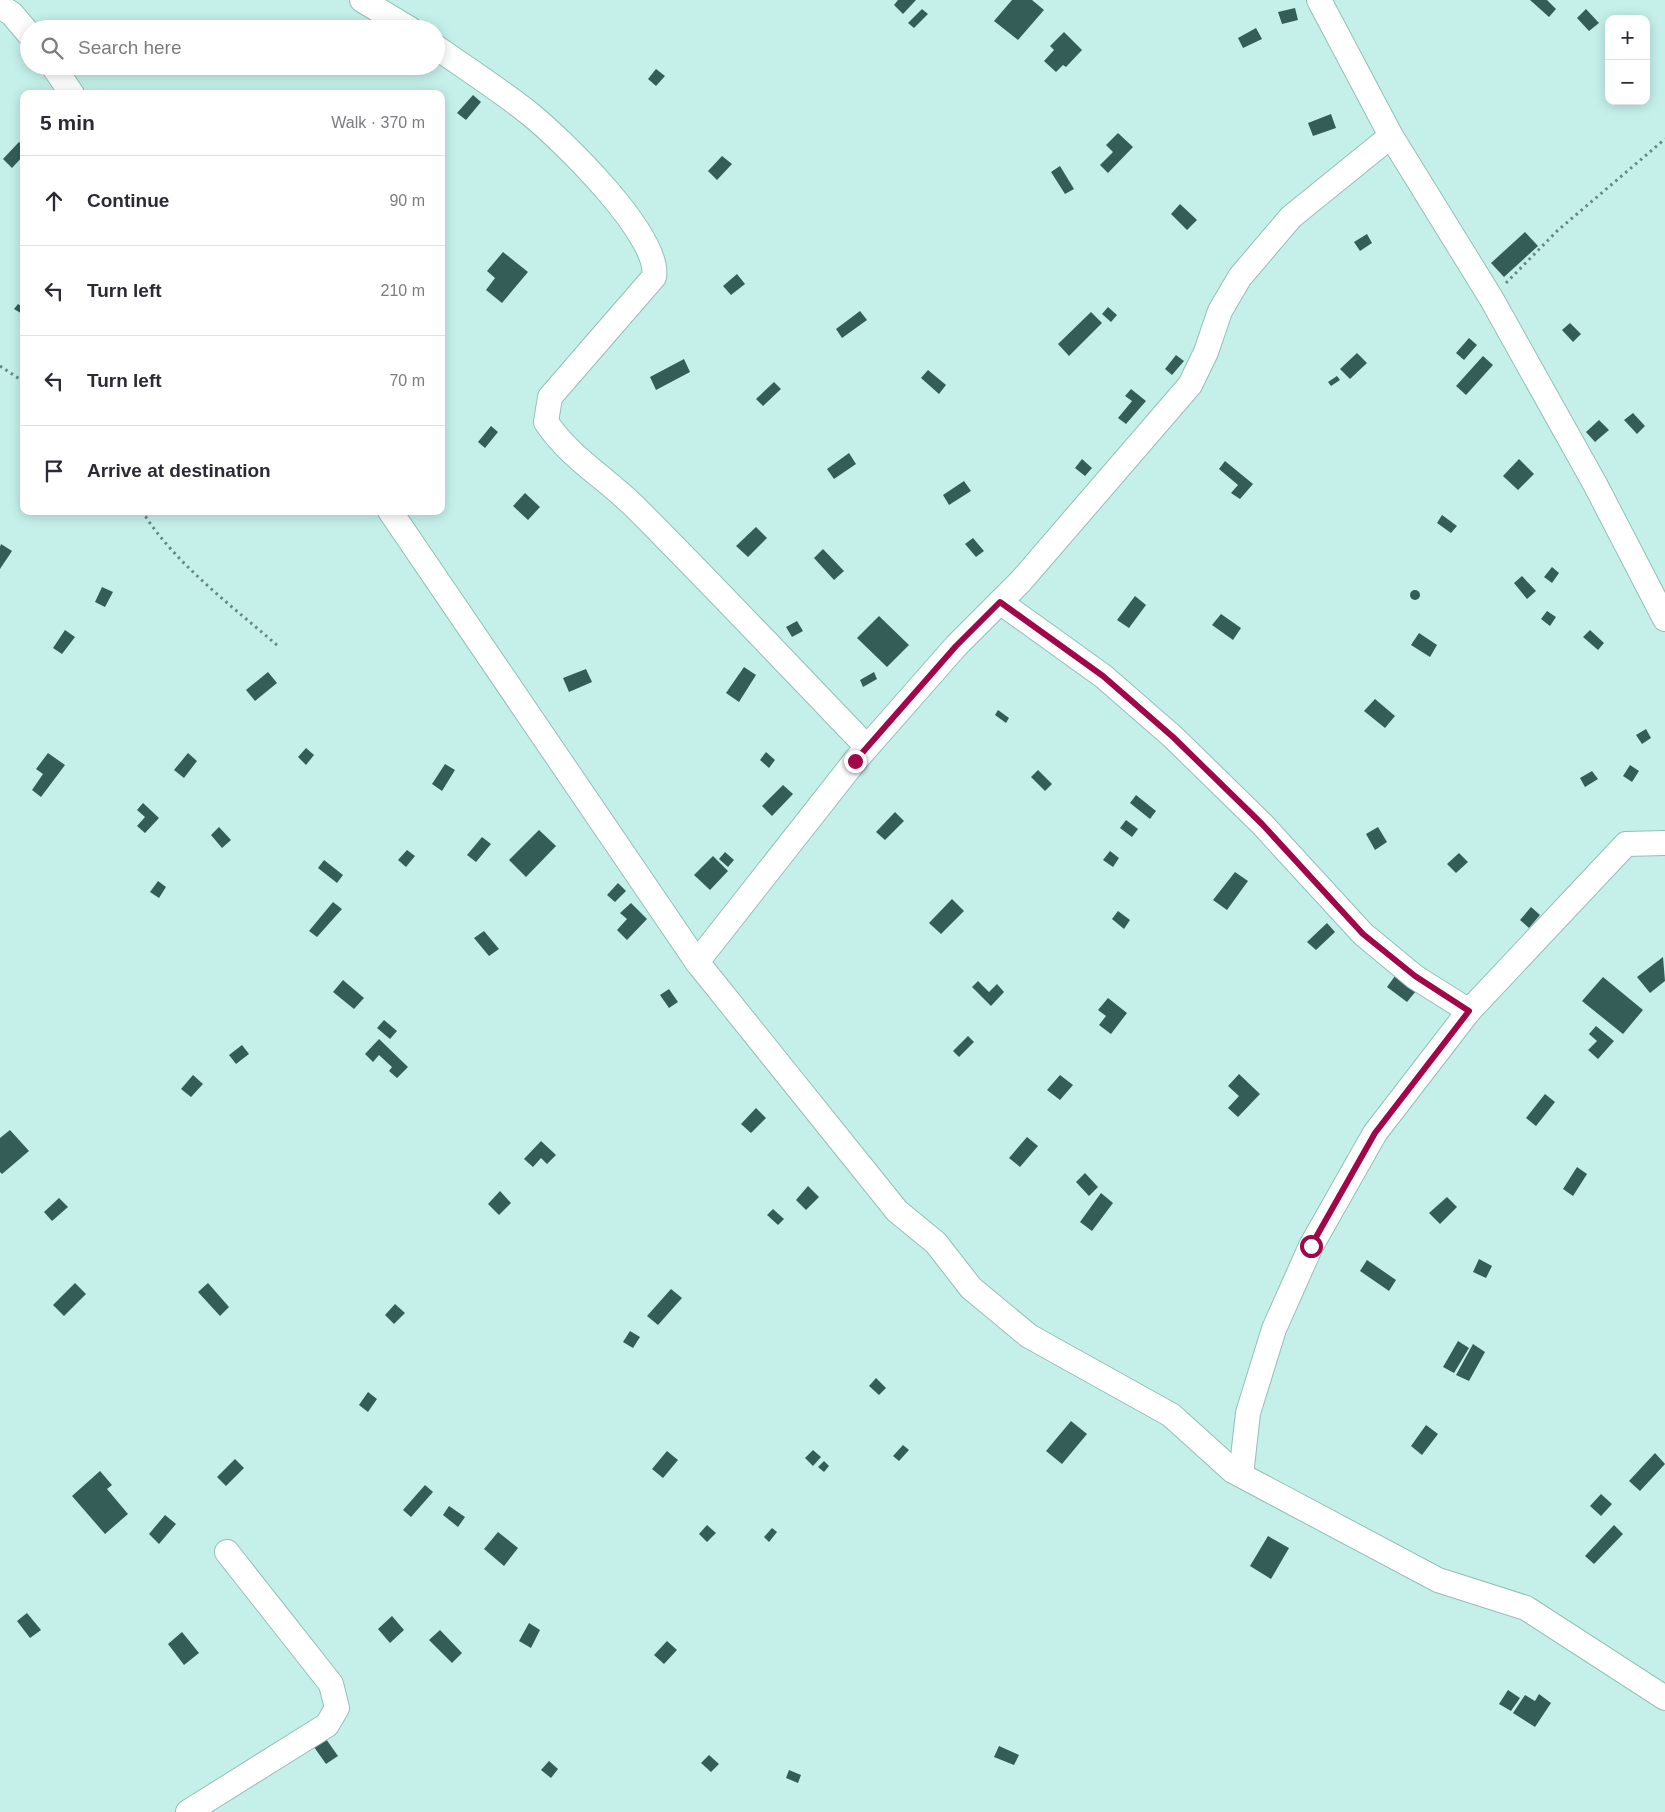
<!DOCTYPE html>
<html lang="en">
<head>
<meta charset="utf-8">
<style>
	:root { --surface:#fff; --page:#f7f7f7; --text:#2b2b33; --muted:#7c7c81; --line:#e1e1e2 }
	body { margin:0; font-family:Helvetica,sans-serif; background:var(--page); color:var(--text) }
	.controls { position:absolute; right:15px; top:15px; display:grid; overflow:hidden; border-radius:10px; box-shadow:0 2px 12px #0003 }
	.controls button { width:45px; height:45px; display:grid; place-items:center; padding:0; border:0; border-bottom:1px solid var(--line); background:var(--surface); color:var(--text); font:25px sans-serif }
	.stop { position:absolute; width:15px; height:15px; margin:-11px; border:4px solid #a10648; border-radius:50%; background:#fff }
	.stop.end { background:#a10648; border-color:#fff; box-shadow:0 1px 5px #0008 }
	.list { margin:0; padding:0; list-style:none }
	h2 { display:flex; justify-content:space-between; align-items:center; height:65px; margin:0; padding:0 20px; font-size:21px }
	h2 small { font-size:16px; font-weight:400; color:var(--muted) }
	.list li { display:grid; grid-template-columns:32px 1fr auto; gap:15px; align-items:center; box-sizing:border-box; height:90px; padding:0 20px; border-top:1px solid var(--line) }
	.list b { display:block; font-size:19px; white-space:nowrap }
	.list em { font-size:16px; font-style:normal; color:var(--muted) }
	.icon { flex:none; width:28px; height:28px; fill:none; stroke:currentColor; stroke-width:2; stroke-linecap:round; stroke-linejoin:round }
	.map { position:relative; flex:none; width:1665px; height:1812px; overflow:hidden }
	.search { position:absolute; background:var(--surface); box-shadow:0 2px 12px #0003; left:20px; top:20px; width:425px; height:55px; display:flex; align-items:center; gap:12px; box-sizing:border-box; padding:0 18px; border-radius:28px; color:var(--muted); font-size:19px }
	.panel { position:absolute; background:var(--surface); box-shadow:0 2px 12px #0003; left:20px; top:90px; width:425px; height:425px; border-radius:10px }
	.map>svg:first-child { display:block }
</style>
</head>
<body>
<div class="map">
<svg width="1665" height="1812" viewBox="0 0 1665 1812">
	<rect width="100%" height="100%" fill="#c5f0ea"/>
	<g fill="#355d58">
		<path d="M 898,0 L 916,0 L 903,14 L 894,5 Z"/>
		<path d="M 1012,0 L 1032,0 L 1044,10 L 1018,40 L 994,21 Z"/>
		<path d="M 1530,0 L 1547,0 L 1556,9 L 1549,17 Z"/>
		<path d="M 1295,8 L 1298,20 L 1282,24 L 1278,12 Z"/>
		<path d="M 922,9 L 928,14 L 914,28 L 908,23 Z"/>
		<path d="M 1586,9 L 1599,23 L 1589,31 L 1577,18 Z"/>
		<path d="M 1256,28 L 1262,39 L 1243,48 L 1238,38 Z"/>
		<path d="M 1064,32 L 1082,50 L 1066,67 L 1063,65 L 1056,72 L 1044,61 L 1054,50 L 1050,46 Z"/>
		<path d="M 656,69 L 665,76 L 656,86 L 648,79 Z"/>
		<path d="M 473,95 L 481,102 L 466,120 L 457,113 Z"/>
		<path d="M 1331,114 L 1336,128 L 1313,136 L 1308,123 Z"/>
		<path d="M 1118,133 L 1133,147 L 1108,173 L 1100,165 L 1113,152 L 1106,145 Z"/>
		<path d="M 19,142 L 24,147 L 24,155 L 12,168 L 3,159 Z"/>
		<path d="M 722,156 L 732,164 L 717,180 L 708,171 Z"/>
		<path d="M 1060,166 L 1074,189 L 1065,194 L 1051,172 Z"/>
		<path d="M 1180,204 L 1197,220 L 1187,230 L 1171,214 Z"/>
		<path d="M 1525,232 L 1538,246 L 1504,277 L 1491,263 Z"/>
		<path d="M 1367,234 L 1372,243 L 1360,251 L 1354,242 Z"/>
		<path d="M 503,252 L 528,272 L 502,303 L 486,290 L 495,278 L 487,271 Z"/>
		<path d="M 737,274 L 745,284 L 731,295 L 723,286 Z"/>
		<path d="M 18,304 L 24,308 L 24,315 L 14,309 Z"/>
		<path d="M 1108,307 L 1117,315 L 1111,322 L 1102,314 Z"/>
		<path d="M 860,311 L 867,320 L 842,338 L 836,329 Z"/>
		<path d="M 1091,312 L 1102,323 L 1069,356 L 1058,344 Z"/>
		<path d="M 1570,323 L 1581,334 L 1573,342 L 1562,330 Z"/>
		<path d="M 1469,338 L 1477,345 L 1464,360 L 1456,353 Z"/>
		<path d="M 1357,353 L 1367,363 L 1350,379 L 1340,369 Z"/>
		<path d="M 1176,355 L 1184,361 L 1172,375 L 1165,369 Z"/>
		<path d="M 1483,356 L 1493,365 L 1466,395 L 1456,386 Z"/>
		<path d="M 684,359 L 690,372 L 656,390 L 650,377 Z"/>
		<path d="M 928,370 L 946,385 L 939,394 L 921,378 Z"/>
		<path d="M 1337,376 L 1340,380 L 1331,386 L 1328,382 Z"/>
		<path d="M 774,382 L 781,389 L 763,406 L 756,399 Z"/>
		<path d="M 1131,389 L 1146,401 L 1126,424 L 1118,418 L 1132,401 L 1125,396 Z"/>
		<path d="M 1633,413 L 1645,426 L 1637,434 L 1624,420 Z"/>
		<path d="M 1599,420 L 1609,430 L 1595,442 L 1586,432 Z"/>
		<path d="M 491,426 L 498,432 L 485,448 L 478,442 Z"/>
		<path d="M 849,453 L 856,464 L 834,479 L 827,469 Z"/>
		<path d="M 1082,459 L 1092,468 L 1085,476 L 1075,468 Z"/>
		<path d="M 1519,459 L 1534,474 L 1518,490 L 1503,476 Z"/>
		<path d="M 1225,461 L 1253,484 L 1240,499 L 1231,493 L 1238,485 L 1219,469 Z"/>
		<path d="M 964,481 L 971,491 L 949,505 L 943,495 Z"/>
		<path d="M 525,493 L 540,507 L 528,520 L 513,506 Z"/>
		<path d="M 1442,515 L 1457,526 L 1451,533 L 1437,523 Z"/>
		<path d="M 756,527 L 767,538 L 748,557 L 736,546 Z"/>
		<path d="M 973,538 L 984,551 L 976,557 L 965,544 Z"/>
		<path d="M 1,544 L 12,551 L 0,569 L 0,547 Z"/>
		<path d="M 823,549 L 844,571 L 834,580 L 814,558 Z"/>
		<path d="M 1552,567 L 1559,573 L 1552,583 L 1544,577 Z"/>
		<path d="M 1522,576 L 1536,591 L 1527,599 L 1514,583 Z"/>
		<path d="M 102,587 L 113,592 L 105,607 L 95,602 Z"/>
		<circle cx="1415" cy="595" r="5"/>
		<path d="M 1135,596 L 1146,605 L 1129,628 L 1117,620 Z"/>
		<path d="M 1547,611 L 1556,617 L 1550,626 L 1541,619 Z"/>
		<path d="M 1221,614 L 1241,628 L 1233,640 L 1212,625 Z"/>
		<path d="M 879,616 L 909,645 L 887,667 L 857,638 Z"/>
		<path d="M 797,621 L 803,631 L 792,637 L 786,627 Z"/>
		<path d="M 65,630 L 75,637 L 62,654 L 53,648 Z"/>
		<path d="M 1590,630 L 1604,643 L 1598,650 L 1583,637 Z"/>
		<path d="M 1419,633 L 1437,645 L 1430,657 L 1411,645 Z"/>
		<path d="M 744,667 L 756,675 L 739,702 L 726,693 Z"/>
		<path d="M 586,669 L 592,682 L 569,692 L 563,678 Z"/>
		<path d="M 268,672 L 277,683 L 255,701 L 246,690 Z"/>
		<path d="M 874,672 L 877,679 L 863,687 L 860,680 Z"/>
		<path d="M 1375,699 L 1395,716 L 1385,728 L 1364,711 Z"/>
		<path d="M 998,710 L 1009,718 L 1006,723 L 995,715 Z"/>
		<path d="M 1646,729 L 1651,738 L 1642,744 L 1636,735 Z"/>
		<path d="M 306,748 L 314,755 L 306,765 L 298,757 Z"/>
		<path d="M 766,752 L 775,760 L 769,768 L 760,760 Z"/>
		<path d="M 48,753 L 65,765 L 41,797 L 32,790 L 43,774 L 36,769 Z"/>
		<path d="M 188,753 L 197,761 L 184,778 L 174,770 Z"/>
		<path d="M 445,764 L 455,770 L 442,791 L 432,784 Z"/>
		<path d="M 1630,765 L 1639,771 L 1632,782 L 1623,776 Z"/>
		<path d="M 1038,770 L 1052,784 L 1045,791 L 1031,777 Z"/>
		<path d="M 1592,771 L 1598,779 L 1585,787 L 1580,778 Z"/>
		<path d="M 783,785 L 793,794 L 772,816 L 762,806 Z"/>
		<path d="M 1136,795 L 1156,811 L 1150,819 L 1130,803 Z"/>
		<path d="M 143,803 L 159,818 L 145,833 L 137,826 L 145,817 L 137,810 Z"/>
		<path d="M 895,812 L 904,821 L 885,840 L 876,832 Z"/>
		<path d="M 1126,820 L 1138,829 L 1132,837 L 1120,828 Z"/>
		<path d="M 219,827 L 231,840 L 222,848 L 211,835 Z"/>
		<path d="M 1378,827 L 1387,842 L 1375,850 L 1366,834 Z"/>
		<path d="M 539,830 L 556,846 L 526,877 L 509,860 Z"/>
		<path d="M 482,837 L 491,844 L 476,862 L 467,855 Z"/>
		<path d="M 407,850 L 415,856 L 406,867 L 398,860 Z"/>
		<path d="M 1110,851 L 1119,858 L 1113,867 L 1103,860 Z"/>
		<path d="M 725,852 L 734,860 L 728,867 L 719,859 Z"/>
		<path d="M 1459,853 L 1468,862 L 1456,873 L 1447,864 Z"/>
		<path d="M 713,856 L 728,871 L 710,890 L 694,875 Z"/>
		<path d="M 324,860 L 343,875 L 337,883 L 318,868 Z"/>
		<path d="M 1235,872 L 1248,881 L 1227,910 L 1213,900 Z"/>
		<path d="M 158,881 L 166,887 L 159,898 L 150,892 Z"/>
		<path d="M 618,883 L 626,891 L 615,902 L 607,895 Z"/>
		<path d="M 952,899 L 964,911 L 941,934 L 929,923 Z"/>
		<path d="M 333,902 L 342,909 L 317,937 L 309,931 Z"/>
		<path d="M 631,903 L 647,919 L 627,940 L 617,930 L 627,919 L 620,913 Z"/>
		<path d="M 1531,907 L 1540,915 L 1529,928 L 1520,920 Z"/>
		<path d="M 1118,911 L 1130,920 L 1124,929 L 1112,919 Z"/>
		<path d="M 1327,923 L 1335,932 L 1316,950 L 1307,942 Z"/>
		<path d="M 484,931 L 499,949 L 489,956 L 474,938 Z"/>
		<path d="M 1663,957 L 1665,981 L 1650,993 L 1637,977 Z"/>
		<path d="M 1395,976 L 1416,991 L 1407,1002 L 1387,987 Z"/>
		<path d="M 1603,977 L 1643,1010 L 1623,1034 L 1582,1001 Z"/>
		<path d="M 343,980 L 364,998 L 354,1009 L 333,992 Z"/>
		<path d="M 978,981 L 989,992 L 997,984 L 1004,992 L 991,1006 L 972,987 Z"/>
		<path d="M 669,989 L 678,1002 L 669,1008 L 660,995 Z"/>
		<path d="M 1108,998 L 1127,1013 L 1111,1034 L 1099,1025 L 1106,1016 L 1098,1010 Z"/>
		<path d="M 384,1020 L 397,1031 L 390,1039 L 377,1028 Z"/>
		<path d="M 1596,1026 L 1614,1041 L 1598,1059 L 1588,1050 L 1597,1041 L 1589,1034 Z"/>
		<path d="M 968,1036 L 974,1042 L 959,1057 L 953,1051 Z"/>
		<path d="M 379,1039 L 408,1067 L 397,1078 L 389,1071 L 392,1067 L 379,1055 L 373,1062 L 365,1054 Z"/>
		<path d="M 242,1045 L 249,1054 L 236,1064 L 229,1055 Z"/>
		<path d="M 1239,1074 L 1260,1094 L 1238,1117 L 1228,1108 L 1239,1096 L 1228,1086 Z"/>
		<path d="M 193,1075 L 203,1084 L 191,1097 L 181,1089 Z"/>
		<path d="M 1060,1075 L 1073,1085 L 1060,1100 L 1047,1090 Z"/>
		<path d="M 1545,1094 L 1555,1102 L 1536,1126 L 1526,1118 Z"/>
		<path d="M 756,1108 L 766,1118 L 751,1133 L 741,1124 Z"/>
		<path d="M 10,1130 L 29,1151 L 2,1174 L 0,1172 L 0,1138 Z"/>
		<path d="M 1027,1137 L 1038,1146 L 1020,1167 L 1009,1158 Z"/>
		<path d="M 541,1141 L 556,1155 L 547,1164 L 541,1158 L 533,1167 L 524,1159 Z"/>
		<path d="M 1577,1167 L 1587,1174 L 1573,1196 L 1563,1189 Z"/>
		<path d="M 1085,1173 L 1098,1187 L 1089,1196 L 1076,1182 Z"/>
		<path d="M 808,1186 L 819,1197 L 806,1210 L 796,1200 Z"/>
		<path d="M 500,1191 L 511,1203 L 499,1215 L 488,1204 Z"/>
		<path d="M 1101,1193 L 1113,1203 L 1092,1231 L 1080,1222 Z"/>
		<path d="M 1447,1197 L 1457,1207 L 1440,1224 L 1429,1213 Z"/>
		<path d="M 59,1198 L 68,1207 L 52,1221 L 44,1212 Z"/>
		<path d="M 773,1209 L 784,1219 L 778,1225 L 767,1215 Z"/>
		<path d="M 1479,1259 L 1492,1266 L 1486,1278 L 1473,1272 Z"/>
		<path d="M 1367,1260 L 1396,1280 L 1389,1291 L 1360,1271 Z"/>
		<path d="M 75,1283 L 86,1294 L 64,1316 L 53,1305 Z"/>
		<path d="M 208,1283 L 229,1307 L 220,1316 L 198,1292 Z"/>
		<path d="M 671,1289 L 682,1298 L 658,1325 L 647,1316 Z"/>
		<path d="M 395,1304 L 405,1313 L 394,1324 L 385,1315 Z"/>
		<path d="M 630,1331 L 640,1337 L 633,1348 L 623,1342 Z"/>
		<path d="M 1458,1341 L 1469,1348 L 1454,1373 L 1443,1367 Z"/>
		<path d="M 1473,1344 L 1485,1352 L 1469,1381 L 1456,1375 Z"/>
		<path d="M 876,1378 L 886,1388 L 879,1395 L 869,1386 Z"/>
		<path d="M 368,1392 L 377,1399 L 368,1412 L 359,1405 Z"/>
		<path d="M 1071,1421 L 1087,1434 L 1062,1464 L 1046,1451 Z"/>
		<path d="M 1426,1425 L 1438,1434 L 1422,1455 L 1411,1446 Z"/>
		<path d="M 903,1445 L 909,1450 L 899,1461 L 893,1456 Z"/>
		<path d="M 813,1450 L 821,1457 L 813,1466 L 805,1458 Z"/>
		<path d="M 667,1451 L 678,1460 L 663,1478 L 652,1469 Z"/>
		<path d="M 1655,1453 L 1665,1464 L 1640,1491 L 1629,1481 Z"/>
		<path d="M 235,1459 L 244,1468 L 226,1486 L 217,1477 Z"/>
		<path d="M 824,1461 L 829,1466 L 824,1472 L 818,1467 Z"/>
		<path d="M 100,1471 L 112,1485 L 107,1489 L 128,1514 L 105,1534 L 72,1496 Z"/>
		<path d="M 425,1485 L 433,1492 L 411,1517 L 403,1510 Z"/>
		<path d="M 1601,1494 L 1612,1504 L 1601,1516 L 1590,1506 Z"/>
		<path d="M 449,1506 L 465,1517 L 458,1527 L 443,1515 Z"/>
		<path d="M 165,1515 L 176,1524 L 159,1544 L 149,1534 Z"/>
		<path d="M 707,1525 L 716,1533 L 707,1542 L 699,1534 Z"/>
		<path d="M 1614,1525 L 1623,1534 L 1594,1564 L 1585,1556 Z"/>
		<path d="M 772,1528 L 777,1532 L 769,1542 L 764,1537 Z"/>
		<path d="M 498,1532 L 518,1548 L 504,1566 L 484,1549 Z"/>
		<path d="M 1268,1536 L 1289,1548 L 1271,1579 L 1250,1566 Z"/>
		<path d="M 27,1613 L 41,1630 L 30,1638 L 17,1621 Z"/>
		<path d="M 392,1616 L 404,1630 L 390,1643 L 378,1629 Z"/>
		<path d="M 529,1623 L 540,1630 L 531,1648 L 519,1641 Z"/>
		<path d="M 440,1630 L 462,1653 L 452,1663 L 429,1640 Z"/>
		<path d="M 182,1632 L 199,1653 L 184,1665 L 168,1644 Z"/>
		<path d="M 667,1641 L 677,1650 L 664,1664 L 654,1655 Z"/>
		<path d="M 1508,1690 L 1520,1698 L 1511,1711 L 1499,1704 Z"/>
		<path d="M 1539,1694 L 1551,1703 L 1535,1727 L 1513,1713 L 1525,1695 L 1535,1701 Z"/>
		<path d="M 326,1739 L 338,1756 L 326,1764 L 314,1747 Z"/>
		<path d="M 999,1746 L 1019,1755 L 1014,1765 L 994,1757 Z"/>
		<path d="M 709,1755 L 719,1764 L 711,1772 L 701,1763 Z"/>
		<path d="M 549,1761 L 558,1769 L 551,1778 L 541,1770 Z"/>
		<path d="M 789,1770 L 801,1775 L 798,1783 L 786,1778 Z"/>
	</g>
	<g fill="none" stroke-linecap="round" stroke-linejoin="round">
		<g stroke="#94bfb9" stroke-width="26">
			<g id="minor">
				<path d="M 362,0 L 410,29"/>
				<path d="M 1319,0 L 1391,136 L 1491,298 L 1595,484 L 1665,619"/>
				<path d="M 0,6 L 12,14 L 29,34"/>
				<path d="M 436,47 C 467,69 500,90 530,114 C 561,139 662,237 654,277 L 550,397 L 546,422 C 570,458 606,478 636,508 C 714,586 790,667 867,747"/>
				<path d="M 53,66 L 72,94"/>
				<path d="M 390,511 L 697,962 L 897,1211 L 936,1243 L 971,1288 L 1029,1336 L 1171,1415 L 1233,1471 L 1438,1580 L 1526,1608 L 1665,1698"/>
				<path d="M 1000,602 L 1103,676 L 1173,737 L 1262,824 L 1363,934 L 1415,977 L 1469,1011"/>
				<path d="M 697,962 L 855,761 L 956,646 L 1021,581 L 1190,385 L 1206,352 L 1220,311 L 1240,277 L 1291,217 L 1391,136"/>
				<path d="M 1241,1475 L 1248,1413 L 1274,1329 L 1311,1246 L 1375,1133 L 1469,1011 L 1626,844 L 1665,843"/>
				<path d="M 188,1812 L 327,1725 L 337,1708 L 331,1684 L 227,1552"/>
			</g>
		</g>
		<g stroke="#698783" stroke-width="3" stroke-dasharray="2.5 4" stroke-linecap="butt">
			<path d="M 1506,283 L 1557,231 L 1665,139"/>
			<path d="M 0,366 L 24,382"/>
			<path d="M 142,511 C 174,563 232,606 278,646"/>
		</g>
		<use href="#minor" stroke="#fff" stroke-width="24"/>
	</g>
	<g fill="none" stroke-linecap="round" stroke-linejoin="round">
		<path stroke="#a10648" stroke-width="6" d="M 855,761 L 956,646 L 1000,602 L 1103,676 L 1173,737 L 1262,824 L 1363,934 L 1415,976 L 1469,1011 L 1375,1133 L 1311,1246"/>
	</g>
</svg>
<div class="controls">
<button>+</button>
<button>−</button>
</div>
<div class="stop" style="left:1311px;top:1246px"></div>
<div class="stop end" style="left:855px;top:761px"></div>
<div class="search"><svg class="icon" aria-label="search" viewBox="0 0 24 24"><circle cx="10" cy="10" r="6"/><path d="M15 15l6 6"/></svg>Search here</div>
<section class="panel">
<h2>5 min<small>Walk · 370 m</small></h2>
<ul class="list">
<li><svg class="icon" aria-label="ahead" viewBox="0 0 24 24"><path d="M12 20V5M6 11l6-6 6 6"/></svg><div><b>Continue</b></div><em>90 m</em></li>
<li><svg class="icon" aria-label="left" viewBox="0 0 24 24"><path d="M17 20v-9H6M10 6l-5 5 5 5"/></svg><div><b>Turn left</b></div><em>210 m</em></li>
<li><svg class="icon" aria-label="left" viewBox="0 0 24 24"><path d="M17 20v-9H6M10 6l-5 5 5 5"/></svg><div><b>Turn left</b></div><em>70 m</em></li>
<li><svg class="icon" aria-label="arrive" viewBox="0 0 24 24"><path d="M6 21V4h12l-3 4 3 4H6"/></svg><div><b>Arrive at destination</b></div></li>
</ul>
</section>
</div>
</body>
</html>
